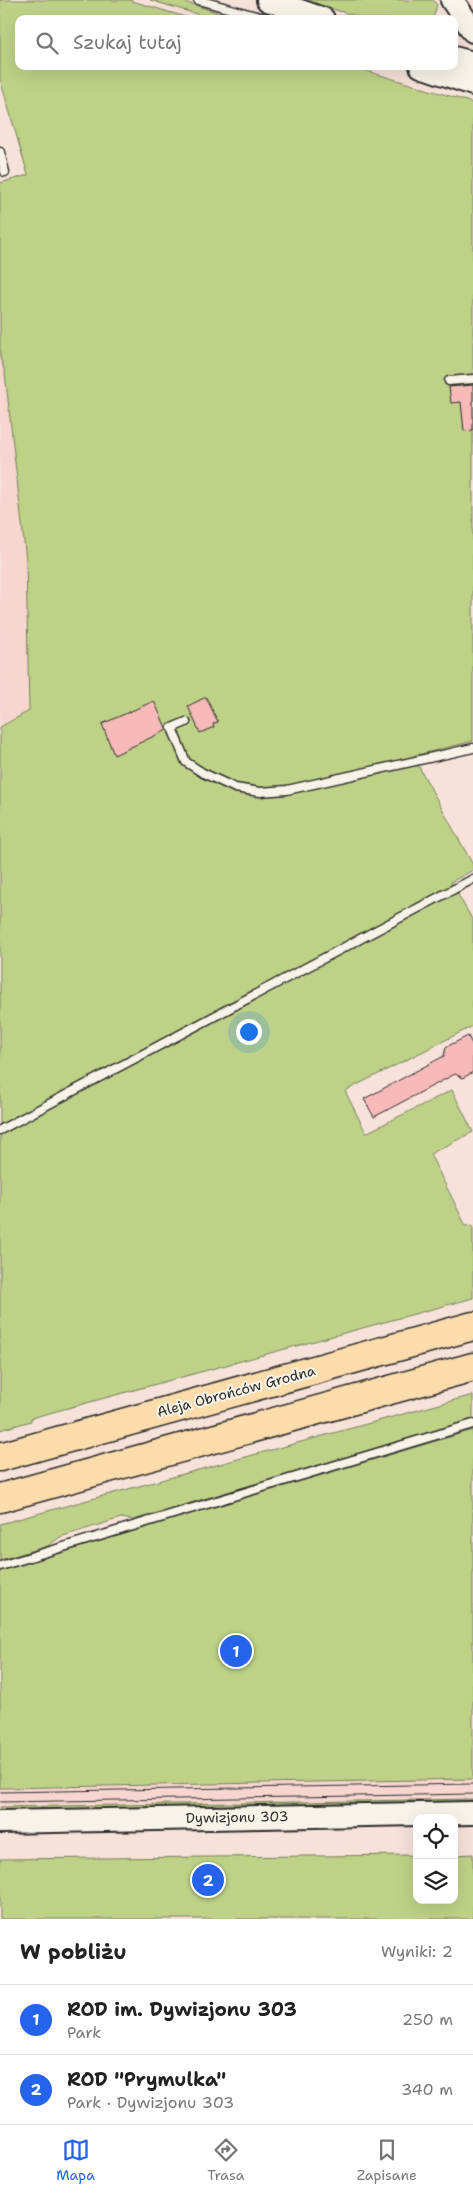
<!DOCTYPE html>
<html lang="pl">
<head>
<meta charset="utf-8">
<style>
	:root { --surface:#fff; --page:#f2f2f2; --text:#222; --muted:#767676; --line:#e0e0e0; --accent:#2563eb }
	body { margin:0; font-family:"Shantell Sans",sans-serif; background:var(--page); color:var(--text) }
	.controls { position:absolute; right:15px; bottom:15px; display:grid; overflow:hidden; border-radius:10px; box-shadow:0 5px 20px #0002 }
	.controls button { width:45px; height:45px; display:grid; place-items:center; padding:0; border:0; border-bottom:1px solid var(--line); background:var(--surface); color:var(--text); font:25px sans-serif }
	.you { position:absolute; left:248px; top:1031px; width:18px; height:18px; margin:-12px; border:4px solid #fff; border-radius:50%; background:#1a73e8; box-shadow:0 0 0 8px #1a73e833 }
	.badge { display:grid; place-items:center; width:32px; height:32px; border-radius:50%; background:var(--accent); color:#fff; font-size:16px; font-weight:700 }
	.pin { position:absolute; translate:-50% -50%; border:2px solid #fff; box-shadow:0 1px 5px #0006 }
	.list { margin:0; padding:0; list-style:none }
	h2 { display:flex; justify-content:space-between; align-items:center; height:65px; margin:0; padding:0 20px; font-size:21px }
	h2 small { font-size:16px; font-weight:400; color:var(--muted) }
	.list li { display:grid; grid-template-columns:32px 1fr auto; gap:15px; align-items:center; box-sizing:border-box; height:70px; padding:0 20px; border-top:1px solid var(--line) }
	.list b { display:block; font-size:19px; white-space:nowrap }
	.list p { margin:0; font-size:16px; white-space:nowrap; color:var(--muted) }
	.list em { font-size:16px; font-style:normal; color:var(--muted) }
	.icon { flex:none; width:28px; height:28px; fill:none; stroke:currentColor; stroke-width:2; stroke-linecap:round; stroke-linejoin:round }
	.map { position:relative; flex:none; width:473px; height:1919px; overflow:hidden }
	.search { position:absolute; background:var(--surface); box-shadow:0 5px 20px #0002; left:15px; right:15px; top:15px; height:55px; display:flex; align-items:center; gap:12px; box-sizing:border-box; padding:0 18px; border-radius:10px; color:var(--muted); font-size:19px }
	.sheet { height:205px; background:var(--surface) }
	nav { display:flex; justify-content:space-around; align-items:center; box-sizing:border-box; height:70px; border-top:1px solid var(--line); background:var(--surface); font-size:14px; color:var(--muted) }
	nav a { display:grid; justify-items:center; gap:2px }
	nav .on { color:var(--accent) }
	.map>svg:first-child { display:block }
</style>
</head>
<body>
<div class="map">
<svg width="473" height="1919" viewBox="0 0 473 1919">
	<rect width="100%" height="100%" fill="#f7e2da"/>
	<filter id="ink" filterUnits="userSpaceOnUse"><feTurbulence type="fractalNoise" baseFrequency=".02" numOctaves="2"/><feDisplacementMap in="SourceGraphic" scale="10" xChannelSelector="R" yChannelSelector="G"/><feConvolveMatrix kernelMatrix="1 2 1 2 8 2 1 2 1" color-interpolation-filters="sRGB"/></filter>
	<g filter="url(#ink)">
		<g fill="#f7d6d0">
			<path d="M 0,356 L 5,373 L 26,560 L 29,711 L 0,727 Z"/>
			<path d="M 473,1779 L 473,1799 L 0,1807 L 0,1788 Z"/>
		</g>
		<g fill="#bed287" stroke="#747e59">
			<path d="M 0,0 L 129,0 L 192,19 L 19,19 L 19,66 L 350,66 L 473,103 L 473,741 L 413,756 L 473,865 L 473,870 L 451,882 L 473,921 L 473,1026 L 345,1091 L 366,1133 L 452,1090 L 473,1132 L 430,1154 L 466,1226 L 473,1225 L 473,1298 L 31,1418 L 31,1421 L 0,1430 L 0,727 L 29,711 L 26,560 L 5,373 L 0,356 L 0,183 L 28,175 L 0,79 Z"/>
			<path d="M 150,0 L 178,0 L 239,19 L 213,19 Z"/>
			<path d="M 302,0 L 433,0 L 437,5 L 433,19 L 366,19 Z"/>
			<path d="M 473,1395 L 473,1419 L 133,1520 L 121,1518 L 60,1537 L 48,1546 L 0,1560 L 0,1524 Z"/>
			<path d="M 473,1430 L 473,1779 L 0,1788 L 0,1571 Z"/>
			<path d="M 473,1799 L 473,1803 L 0,1812 L 0,1807 Z"/>
			<path d="M 473,1854 L 473,1919 L 0,1919 L 0,1859 L 417,1855 L 417,1900 L 454,1900 L 454,1855 Z"/>
		</g>
		<g fill="#f7bab9" stroke="#2b2b2b">
			<path d="M 473,385 L 473,430 L 464,431 L 461,402 L 451,403 L 449,387 Z"/>
			<path d="M 206,697 L 218,722 L 213,724 L 214,727 L 200,733 L 188,706 Z"/>
			<path d="M 154,701 L 167,730 L 114,755 L 102,724 Z"/>
			<path d="M 468,1036 L 473,1046 L 473,1072 L 463,1078 L 455,1074 L 374,1117 L 364,1099 L 444,1056 L 446,1047 Z"/>
		</g>
		<g fill="none" stroke-linecap="round" stroke-linejoin="round">
			<g stroke="#2b2b2b" stroke-width="11">
				<g id="lane">
					<path d="M 198,0 L 267,19"/>
					<path d="M 0,152 L 5,172"/>
					<path d="M 449,381 L 473,379"/>
					<path d="M 186,722 L 172,728 L 186,762 L 203,773 L 235,788 L 260,792 L 287,790 L 473,748"/>
					<path d="M 0,1130 L 473,879"/>
					<path d="M 0,1566 L 473,1424"/>
				</g>
			</g>
			<g stroke="#2b2b2b" stroke-width="26">
				<g id="secondary">
					<path d="M 268,0 L 323,19"/>
					<path d="M 452,0 L 473,31"/>
					<path d="M 454,58 L 473,63"/>
					<path d="M 421,66 L 473,84"/>
					<path d="M 0,1822 L 473,1813"/>
				</g>
			</g>
			<g stroke="#2b2b2b" stroke-width="31">
				<g id="highway">
					<path d="M 0,1457 L 473,1326"/>
					<path d="M 0,1498 L 473,1367"/>
				</g>
			</g>
			<use href="#lane" stroke="#f7f3e8" stroke-width="8"/>
			<use href="#secondary" stroke="#f7f3e8" stroke-width="22"/>
			<use href="#highway" stroke="#fddcac" stroke-width="28"/>
			<g stroke="#2b2b2b" stroke-width="1">
				<path d="M 0,1792 L 473,1784"/>
				<path d="M 0,1802 L 473,1794"/>
			</g>
		</g>
	</g>
	<g text-anchor="middle" stroke-width="4" stroke-linejoin="round" paint-order="stroke">
		<g font-size="14" fill="#2b2b2b" stroke="#f7f3e8">
			<text transform="translate(236 1391) rotate(-15)" y="5">Aleja Obrońców Grodna</text>
			<text transform="translate(237 1817) rotate(-1)" y="5">Dywizjonu 303</text>
		</g>
	</g>
</svg>
<div class="controls">
<button><svg class="icon" aria-label="locate" viewBox="0 0 24 24"><circle cx="12" cy="12" r="6"/><path d="M12 2v4M12 18v4M2 12h4M18 12h4"/></svg></button>
<button><svg class="icon" aria-label="layers" viewBox="0 0 24 24"><path d="M12 4l9 5-9 5-9-5zM3 14l9 5 9-5"/></svg></button>
</div>
<div class="you"></div>
<div class="pin badge" style="left:236px;top:1651px">1</div>
<div class="pin badge" style="left:208px;top:1880px">2</div>
<div class="search"><svg class="icon" aria-label="search" viewBox="0 0 24 24"><circle cx="10" cy="10" r="6"/><path d="M15 15l6 6"/></svg>Szukaj tutaj</div>
</div>
<section class="sheet">
<h2>W pobliżu<small>Wyniki: 2</small></h2>
<ul class="list">
<li><span class="badge">1</span><div><b>ROD im. Dywizjonu 303</b><p>Park</p></div><em>250 m</em></li>
<li><span class="badge">2</span><div><b>ROD &quot;Prymulka&quot;</b><p>Park · Dywizjonu 303</p></div><em>340 m</em></li>
</ul>
</section>
<nav>
<a class="on"><svg class="icon" aria-label="map" viewBox="0 0 24 24"><path d="M3 6l6-2 6 2 6-2v14l-6 2-6-2-6 2zM9 4v14M15 6v14"/></svg>Mapa</a>
<a><svg class="icon" aria-label="directions" viewBox="0 0 24 24"><path d="M12 3l9 9-9 9-9-9zM9 14v-3h6M13 9l2 2-2 2"/></svg>Trasa</a>
<a><svg class="icon" aria-label="saved" viewBox="0 0 24 24"><path d="M7 4h10v16l-5-4-5 4z"/></svg>Zapisane</a>
</nav>
</body>
</html>
